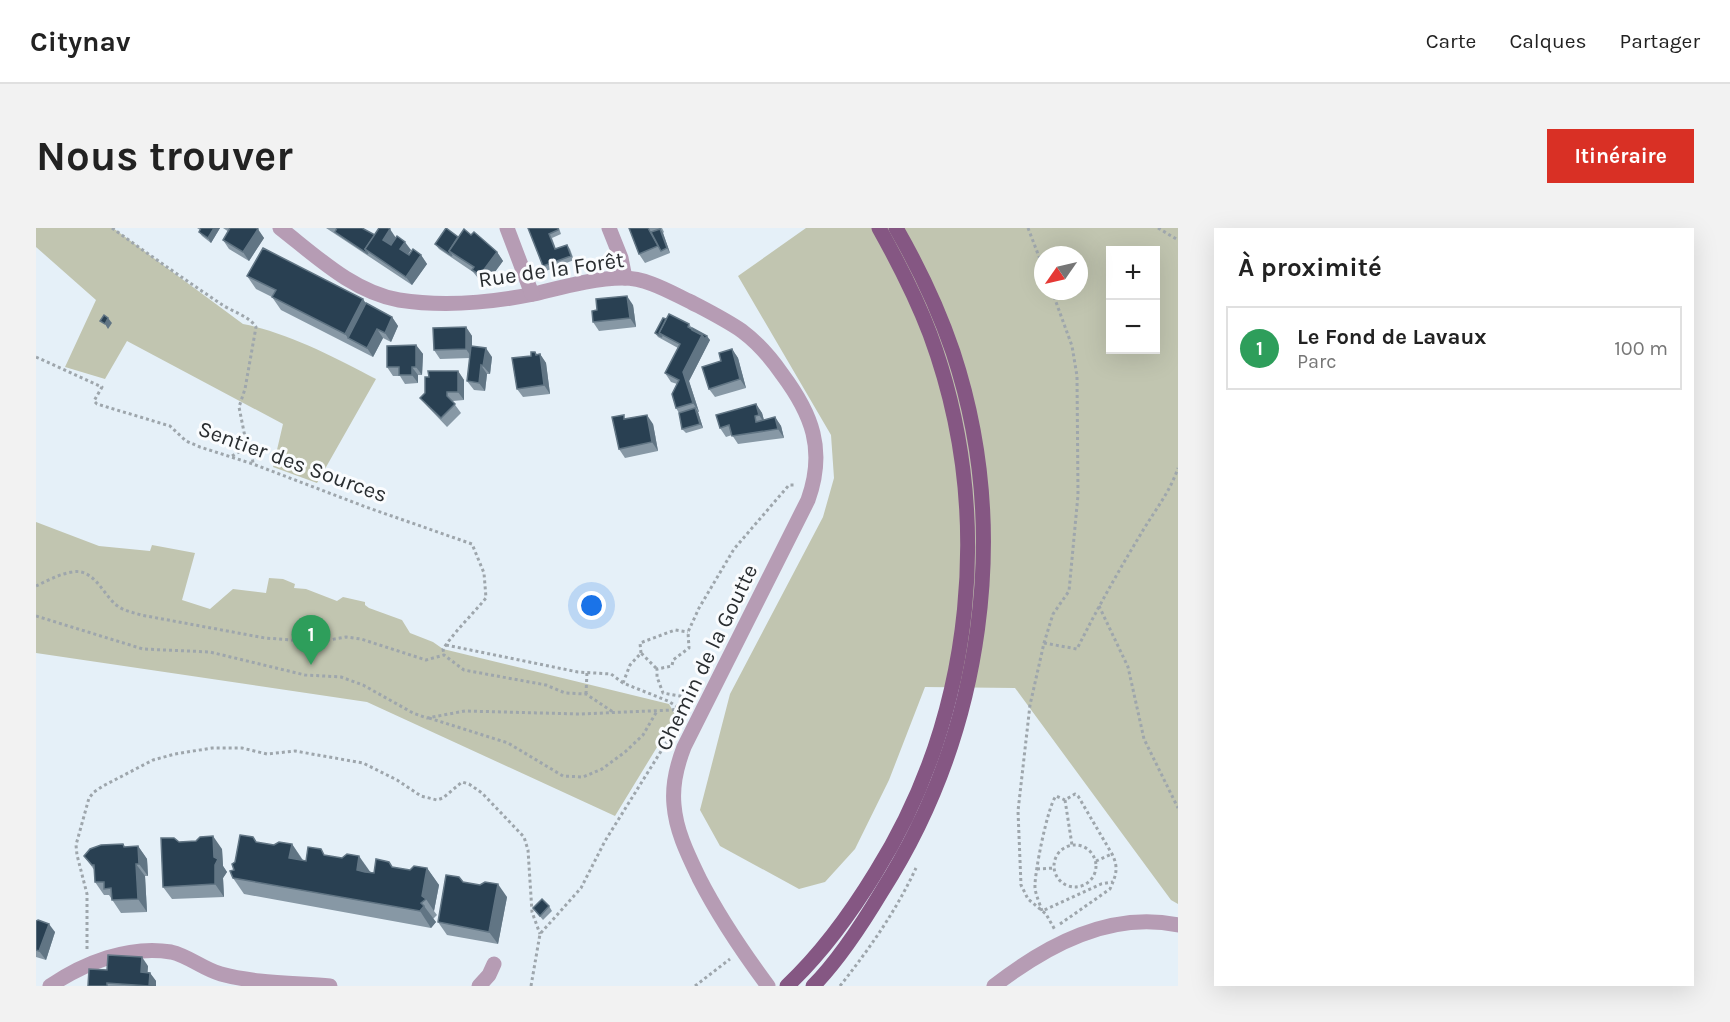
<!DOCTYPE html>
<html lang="fr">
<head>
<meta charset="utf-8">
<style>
	:root { --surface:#fff; --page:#f2f2f2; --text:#222; --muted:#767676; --line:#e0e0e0; --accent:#d93025 }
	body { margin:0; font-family:Karla,sans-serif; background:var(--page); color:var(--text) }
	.controls { position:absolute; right:18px; top:18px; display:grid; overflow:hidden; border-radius:0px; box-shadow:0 6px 24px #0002 }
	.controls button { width:54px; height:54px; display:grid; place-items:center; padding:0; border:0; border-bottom:2px solid var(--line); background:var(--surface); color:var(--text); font:30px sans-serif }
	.compass { position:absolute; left:998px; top:18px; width:54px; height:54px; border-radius:50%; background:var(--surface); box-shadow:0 6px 24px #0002; rotate:236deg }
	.you { position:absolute; left:556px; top:378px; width:21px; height:21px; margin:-15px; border:4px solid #fff; border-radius:50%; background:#1a73e8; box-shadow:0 0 0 9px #1a73e833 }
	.badge { display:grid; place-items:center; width:39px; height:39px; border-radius:50%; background:var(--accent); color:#fff; font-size:20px; font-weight:700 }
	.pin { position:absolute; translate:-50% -50px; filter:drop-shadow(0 2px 3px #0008) }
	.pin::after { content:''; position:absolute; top:32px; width:21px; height:18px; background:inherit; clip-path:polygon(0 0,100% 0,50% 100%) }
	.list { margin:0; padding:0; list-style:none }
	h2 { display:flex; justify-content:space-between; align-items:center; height:78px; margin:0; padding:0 24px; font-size:26px }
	h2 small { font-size:20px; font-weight:400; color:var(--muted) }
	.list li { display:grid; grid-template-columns:39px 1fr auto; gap:18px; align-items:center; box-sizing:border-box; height:84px; margin:0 12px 12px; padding:0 12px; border:2px solid var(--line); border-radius:0px }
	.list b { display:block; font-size:22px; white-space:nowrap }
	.list p { margin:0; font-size:20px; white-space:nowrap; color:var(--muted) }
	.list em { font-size:20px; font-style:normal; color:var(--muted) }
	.map { position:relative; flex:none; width:1142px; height:758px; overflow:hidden; border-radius:0px }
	header { display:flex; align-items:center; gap:36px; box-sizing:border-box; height:84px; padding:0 30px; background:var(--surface); border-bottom:2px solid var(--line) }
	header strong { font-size:28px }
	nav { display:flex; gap:33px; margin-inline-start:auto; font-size:21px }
	.intro { display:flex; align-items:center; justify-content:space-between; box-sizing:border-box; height:144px; padding:0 36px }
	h1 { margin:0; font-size:42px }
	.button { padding:15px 27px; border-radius:0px; background:var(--accent); color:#fff; font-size:21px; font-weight:700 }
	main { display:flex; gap:36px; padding:0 36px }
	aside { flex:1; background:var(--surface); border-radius:0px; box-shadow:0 6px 24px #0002 }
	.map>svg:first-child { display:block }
</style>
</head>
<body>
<header>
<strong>Citynav</strong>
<nav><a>Carte</a><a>Calques</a><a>Partager</a></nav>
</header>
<div class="intro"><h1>Nous trouver</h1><a class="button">Itinéraire</a></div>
<main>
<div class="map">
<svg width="1142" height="758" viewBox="0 0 1142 758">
	<rect width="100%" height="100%" fill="#e5f0f8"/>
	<g fill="#c1c5b0" fill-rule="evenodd">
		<path d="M 0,0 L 77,0 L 207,96 C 250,104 301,130 340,151 L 281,255 L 237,239 L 247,196 L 91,113 L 69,151 L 29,139 L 60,72 L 0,19 Z"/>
		<path d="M 770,0 L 1142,0 L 1142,676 L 1135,672 L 979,460 L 889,459 L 853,552 L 819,621 L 789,654 L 763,661 L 684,618 L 664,582 L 694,466 L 787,289 L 798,250 L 795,207 L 702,48 ZM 1074,22 L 1120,22 L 1120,122 L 1074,122 ZM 1007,27 L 1043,27 L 1043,63 L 1007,63 Z"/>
		<path d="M 0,294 L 63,318 L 114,323 L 116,317 L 159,325 L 146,372 L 174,381 L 197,361 L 230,365 L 233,350 L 247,351 L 259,356 L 258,360 L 270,361 L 301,373 L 307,369 L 329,374 L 329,377 L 333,380 L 366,392 L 374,405 L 397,414 L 407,421 L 633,476 L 640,488 L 579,588 L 331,474 L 0,425 Z"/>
	</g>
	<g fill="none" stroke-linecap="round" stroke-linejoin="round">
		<g stroke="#9ea6ac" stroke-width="3" stroke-dasharray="3 3" stroke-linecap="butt">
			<path d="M 76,0 C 112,26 148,51 185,76 C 195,83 213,88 220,99 L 209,161 L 203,179 L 211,219 L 216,226 L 217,236"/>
			<path d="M 992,0 L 1007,39"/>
			<path d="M 1122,0 L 1142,12"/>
			<path d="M 1016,63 L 1036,118 L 1041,148 L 1042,267 L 1033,363 L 1017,386 L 1008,415 L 994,477 L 982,583 L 985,657 L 992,671 L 1010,686 L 1019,702"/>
			<path d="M 0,129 L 66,159 L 58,173 L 61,176 L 134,198 L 150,213 L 164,219 L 217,236 L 330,279 L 436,316 L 448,345 L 450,370 C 436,387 419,403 407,421 L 408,427"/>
			<path d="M 196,228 L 211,219"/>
			<path d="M 0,358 C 11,353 23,346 36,344 C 57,340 66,364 79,376 C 87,383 96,384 105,387 L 229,410 L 282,414 L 310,409 L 325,411 L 390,432 L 408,427 L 428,442 L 510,457 L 529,465 L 550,466 L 577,484"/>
			<path d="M 1063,378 L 1092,439 L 1108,511 L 1142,580"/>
			<path d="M 0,388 L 107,421 L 174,424 L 269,447 L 305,449 L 327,457 L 377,485 L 391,490 L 429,483 L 544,486 L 636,482 L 648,479"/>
			<path d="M 1008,415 L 1041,421 C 1061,381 1083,342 1106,304 C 1119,282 1134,264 1142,240"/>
			<path d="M 410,417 L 542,444 L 575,446 L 587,455 L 632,473 L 643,480"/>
			<path d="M 605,425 L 604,415 L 639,402 L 652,404"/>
			<path d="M 587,455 L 594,437 L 605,425 L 621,441"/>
			<path d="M 550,466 L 551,444"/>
			<path d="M 651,477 L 649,469 L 627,465 L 621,449 L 621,441 L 636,438 L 637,432 L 653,420 L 652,404 L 663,380 L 698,321 L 753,257 L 760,257"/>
			<path d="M 393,490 L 472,515 L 527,548 L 547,549 L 566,541 L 589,524 L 607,507 L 621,483"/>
			<path d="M 1029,572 L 1036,617"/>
			<circle cx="1039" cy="638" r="21"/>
			<path d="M 1060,633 L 1076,626"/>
			<path d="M 1001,641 L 1019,640"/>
			<path d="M 1024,696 L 1074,661 C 1080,647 1083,640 1076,626 L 1042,568 L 1039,566 L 1029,572 L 1020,568 C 1012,577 998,646 999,660 C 1000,668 1004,676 1006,683 L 1065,656 L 1077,654"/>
			<path d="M 51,721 L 51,666 L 41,627 L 40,617 L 53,570 L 58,564 L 67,558 L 117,532 L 139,526 L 176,520 L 206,520 L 231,526 L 259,523 L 327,535 L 361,552 L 385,568 L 401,572 L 407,570 L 426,554 L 433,556 L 446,565 L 488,609 L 492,622 L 496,684 L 504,706"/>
			<path d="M 495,758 L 504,706 L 545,660 L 569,613 L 632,512"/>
			<path d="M 659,758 L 694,731"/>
			<path d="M 804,758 C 834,720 860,683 880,640"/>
		</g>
		<g stroke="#b69cb4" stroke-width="15">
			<path d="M 244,0 C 280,28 317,64 363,72 C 408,79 453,75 498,66 C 527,59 558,50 587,50 C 611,50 634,64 655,74 C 672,83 690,92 706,103 C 722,115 735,130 746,146 C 776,186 790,222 772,272 L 648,519 C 641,537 636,557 638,577 C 640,603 652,627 663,650 C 683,689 706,723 732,758"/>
			<path d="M 471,0 L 496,66"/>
			<path d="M 573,0 L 585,30 L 589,50"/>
			<path d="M 14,758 C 48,735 93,717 135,724 C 153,728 167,741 185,746 C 217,755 260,755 294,758"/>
			<path d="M 443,758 L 453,747 L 458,736"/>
			<path d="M 958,758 C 1011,717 1074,683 1142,697"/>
		</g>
		<g stroke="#855783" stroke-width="15">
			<path d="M 751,758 C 786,725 815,685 840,644 C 939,485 959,282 894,106 C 880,69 862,34 843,0"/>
			<path d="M 777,758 C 801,734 828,693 846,663 C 947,504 976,303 917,124 C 902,80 883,40 860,0"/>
		</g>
	</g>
	<g fill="#8798a5">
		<path d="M 161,0 L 184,0 L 175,15 L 166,8 L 163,4 L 164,2 Z"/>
		<path d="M 187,0 L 220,0 L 228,10 L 213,33 L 193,21 L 187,12 L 193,4 Z"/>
		<path d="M 290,0 L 326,0 L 339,7 L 360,10 L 375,22 L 372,27 L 385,27 L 391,36 L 376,57 Z"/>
		<path d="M 492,0 L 523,0 L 525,6 L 516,10 L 520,21 L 531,17 L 534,21 L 538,32 L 510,43 L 507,38 Z"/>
		<path d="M 593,0 L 626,0 L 628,4 L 627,5 L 634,25 L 609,35 L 603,26 Z"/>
		<path d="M 422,9 L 461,24 L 467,33 L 450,56 L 442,50 L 437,44 L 403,21 L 399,16 Z"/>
		<path d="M 211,48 L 330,75 L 356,89 L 362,98 L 355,114 L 347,110 L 337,129 L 245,82 L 236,69 L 220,61 Z"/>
		<path d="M 597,77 L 600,99 L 563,103 L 557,94 Z"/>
		<path d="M 630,91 L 653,96 L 656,100 L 674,112 L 653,153 L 663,184 L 662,184 L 667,200 L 650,205 L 646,201 L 643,185 L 640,180 L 641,156 L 635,154 L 629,145 L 642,120 L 622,109 L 619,105 Z"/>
		<path d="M 430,99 L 436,108 L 436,118 L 456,129 L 454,146 L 451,146 L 449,163 L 438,162 L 431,153 L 434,130 L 404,131 L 398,122 Z"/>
		<path d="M 380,117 L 387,126 L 386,147 L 382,147 L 382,155 L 369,156 L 364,148 L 357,148 L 351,139 Z"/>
		<path d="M 696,121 L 702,130 L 710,160 L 679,169 L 673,161 Z"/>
		<path d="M 504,126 L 510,135 L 514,166 L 487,169 L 481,161 L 501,127 Z"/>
		<path d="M 422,143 L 428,152 L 428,172 L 417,173 L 417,174 L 425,185 L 411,199 L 391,178 L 384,170 L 389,165 L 393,149 Z"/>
		<path d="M 720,176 L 726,185 L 728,192 L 739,189 L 745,198 L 748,210 L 702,216 L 696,207 L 690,209 L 684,200 Z"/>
		<path d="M 591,191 L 617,196 L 622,223 L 589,230 L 583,221 Z"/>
		<path d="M 143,614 L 186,621 L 187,638 L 191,644 L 187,650 L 188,669 L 136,671 L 127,659 Z"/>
		<path d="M 220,614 L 238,617 L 256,616 L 267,632 L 270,633 L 288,627 L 338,645 L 356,639 L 374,642 L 391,640 L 403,657 L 398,683 L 401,687 L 397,691 L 400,694 L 395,700 L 208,666 L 197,650 L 199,634 Z"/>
		<path d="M 87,616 L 89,619 L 102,618 L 111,631 L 112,648 L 109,648 L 111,684 L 85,685 L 73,667 L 68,667 L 59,654 L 59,643 L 48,628 Z"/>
		<path d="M 427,654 L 471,669 L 462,716 L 411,707 L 402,694 Z"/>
		<path d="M 513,678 L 516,683 L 507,692 L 497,680 Z"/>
		<path d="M 0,693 L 19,704 L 10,732 L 0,729 Z"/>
		<path d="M 112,738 L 111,744 L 114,745 L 120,753 L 120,758 L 52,758 Z"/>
	</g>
	<g fill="#617584">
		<path d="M 178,0 L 184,0 L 175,15 L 172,10 Z"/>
		<path d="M 222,1 L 228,10 L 213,33 L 207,24 Z"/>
		<path d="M 354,1 L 360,10 L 353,20 L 347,12 Z"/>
		<path d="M 624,1 L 627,5 L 634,25 L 631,20 Z"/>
		<path d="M 369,14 L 375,22 L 370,29 L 364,21 Z"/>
		<path d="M 461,24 L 467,33 L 450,56 L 444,47 Z"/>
		<path d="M 385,27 L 391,36 L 376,57 L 370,49 Z"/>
		<path d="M 591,68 L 597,77 L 600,99 L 594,90 Z"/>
		<path d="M 327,71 L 336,84 L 312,110 L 309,106 Z"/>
		<path d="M 356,89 L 362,98 L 355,114 L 349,105 Z"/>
		<path d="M 72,90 L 76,95 L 72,101 L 69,96 Z"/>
		<path d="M 430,99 L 436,108 L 436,130 L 430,121 Z"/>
		<path d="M 341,101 L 347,110 L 337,129 L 331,120 Z"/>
		<path d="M 666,107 L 671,108 L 674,112 L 653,153 L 663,184 L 657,175 L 647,144 Z"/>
		<path d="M 380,117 L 387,126 L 386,147 L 380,139 Z"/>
		<path d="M 450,120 L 456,129 L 454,146 L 447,138 Z"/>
		<path d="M 696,121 L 702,130 L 710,160 L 704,151 Z"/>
		<path d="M 499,124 L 505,132 L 504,126 L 510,135 L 514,166 L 508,157 Z"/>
		<path d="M 445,137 L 451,146 L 449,163 L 443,155 Z"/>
		<path d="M 376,139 L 382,147 L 382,155 L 376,147 Z"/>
		<path d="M 422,143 L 428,152 L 428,172 L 422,164 Z"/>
		<path d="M 720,176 L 726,185 L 729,196 L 723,187 Z"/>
		<path d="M 659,180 L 662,184 L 667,200 L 664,196 Z"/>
		<path d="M 611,187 L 617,196 L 622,223 L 616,214 Z"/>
		<path d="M 739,189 L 745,198 L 748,210 L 742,201 Z"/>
		<path d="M 177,608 L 186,621 L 187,638 L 191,644 L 187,650 L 188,669 L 179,656 Z"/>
		<path d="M 256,616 L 267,633 L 253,630 Z"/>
		<path d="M 102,618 L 111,631 L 112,648 L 103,636 Z"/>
		<path d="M 323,628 L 335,645 L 321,642 Z"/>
		<path d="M 100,636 L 109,648 L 111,684 L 102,671 Z"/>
		<path d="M 391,640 L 403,657 L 398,683 L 390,671 L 386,668 Z"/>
		<path d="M 462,656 L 471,669 L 462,716 L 453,704 Z"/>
		<path d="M 388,678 L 400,694 L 395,700 L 384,683 Z"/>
		<path d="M 13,696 L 19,704 L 10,732 L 3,723 Z"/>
		<path d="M 106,729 L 112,738 L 111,753 L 105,744 Z"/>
		<path d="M 114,745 L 120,753 L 120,758 L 113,758 Z"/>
	</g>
	<g fill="#294052" stroke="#617584" stroke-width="1.5">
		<path d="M 165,0 L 178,0 L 172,10 L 163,4 Z"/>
		<path d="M 194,0 L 220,0 L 222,1 L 207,24 L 187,12 Z"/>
		<path d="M 301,0 L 326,0 L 339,7 L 329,21 L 332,26 L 299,4 Z"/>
		<path d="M 343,0 L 352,0 L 354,1 L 347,12 L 355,17 L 361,8 L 369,14 L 364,21 L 373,27 L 377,21 L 385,27 L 370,49 L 329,21 Z"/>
		<path d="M 410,0 L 422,9 L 413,23 L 416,28 L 399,16 Z"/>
		<path d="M 492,0 L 522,0 L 522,2 L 513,6 L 519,21 L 531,17 L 535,28 L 507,38 Z"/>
		<path d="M 593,0 L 612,0 L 622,18 L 603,26 Z"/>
		<path d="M 428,1 L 435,7 L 438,4 L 445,10 L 461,24 L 444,47 L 436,42 L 438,39 L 413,23 Z"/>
		<path d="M 624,1 L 631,20 L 625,23 L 615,4 Z"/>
		<path d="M 227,20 L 327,71 L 309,106 L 236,69 L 240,62 L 211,48 Z"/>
		<path d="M 591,68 L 594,90 L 557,94 L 556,83 L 561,82 L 560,71 Z"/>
		<path d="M 330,75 L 356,89 L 349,105 L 341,101 L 331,120 L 312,110 Z"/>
		<path d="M 633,86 L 653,96 L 652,99 L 666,107 L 647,144 L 657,175 L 640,180 L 636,166 L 643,152 L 629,145 L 644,116 L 623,105 Z"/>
		<path d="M 68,87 L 72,90 L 69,96 L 64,93 Z"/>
		<path d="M 627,90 L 630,91 L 623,105 L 626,109 L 619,105 Z"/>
		<path d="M 430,99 L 430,121 L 398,122 L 397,100 Z"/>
		<path d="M 656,100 L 671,108 L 669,111 L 666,107 L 656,102 Z"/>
		<path d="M 380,117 L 380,139 L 376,139 L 376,147 L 363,147 L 363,139 L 351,139 L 351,118 Z"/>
		<path d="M 435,118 L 450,120 L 447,138 L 445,137 L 443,155 L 431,153 Z"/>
		<path d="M 696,121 L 704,151 L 673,161 L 666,139 L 685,133 L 683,125 Z"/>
		<path d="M 495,124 L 499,124 L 500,127 L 504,126 L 508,157 L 481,161 L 476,130 L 495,128 Z"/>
		<path d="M 392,143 L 422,143 L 422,164 L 411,164 L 411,168 L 419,176 L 405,190 L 384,170 L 389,165 L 389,149 L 393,149 Z"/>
		<path d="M 720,176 L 723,187 L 719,188 L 720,194 L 739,189 L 742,201 L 696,208 L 693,197 L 684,200 L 680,187 Z"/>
		<path d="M 659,180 L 664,196 L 646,201 L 643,185 Z"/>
		<path d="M 588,187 L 588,191 L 611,187 L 616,214 L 583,221 L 576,189 Z"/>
		<path d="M 204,607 L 217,609 L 220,614 L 238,617 L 243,614 L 256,616 L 253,630 L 270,633 L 272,619 L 285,621 L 288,627 L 306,630 L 311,626 L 323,628 L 321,642 L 329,644 L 338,645 L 340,631 L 353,634 L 356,639 L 374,642 L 378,638 L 391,640 L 386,668 L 390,671 L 385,675 L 388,678 L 384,683 L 197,650 L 194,643 L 198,642 L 196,636 L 199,634 Z"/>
		<path d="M 177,608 L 178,629 L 182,631 L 179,637 L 179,656 L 127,659 L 125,610 L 138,610 L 143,614 L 160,613 L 164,609 Z"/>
		<path d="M 87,616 L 88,619 L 102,618 L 103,636 L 100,636 L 102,671 L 76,672 L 75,660 L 68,661 L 68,654 L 59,654 L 58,637 L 56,637 L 48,628 L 54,621 L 65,617 Z"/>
		<path d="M 410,647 L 423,649 L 427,654 L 444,657 L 449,654 L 462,656 L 453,704 L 402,694 Z"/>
		<path d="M 506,671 L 513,678 L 504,688 L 497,680 Z"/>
		<path d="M 2,692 L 13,696 L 3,723 L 0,722 L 0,693 Z"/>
		<path d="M 72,727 L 106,729 L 105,744 L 114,745 L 113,758 L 71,755 L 71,758 L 52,758 L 53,741 L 71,742 Z"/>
	</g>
	<g text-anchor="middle" stroke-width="6" stroke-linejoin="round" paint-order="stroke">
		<g font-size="22" fill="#292d30" stroke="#fafcfe">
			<text transform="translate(515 41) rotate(-8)" y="8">Rue de la Forêt</text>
			<text transform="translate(257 233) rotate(20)" y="8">Sentier des Sources</text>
			<text transform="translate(670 429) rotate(-64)" y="8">Chemin de la Goutte</text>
		</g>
	</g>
</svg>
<div class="controls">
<button>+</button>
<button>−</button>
</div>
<svg class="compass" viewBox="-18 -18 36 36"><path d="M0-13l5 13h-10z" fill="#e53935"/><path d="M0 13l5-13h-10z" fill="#767676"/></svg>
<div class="you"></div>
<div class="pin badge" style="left:275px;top:437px;background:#2e9e5b">1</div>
</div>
<aside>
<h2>À proximité<small></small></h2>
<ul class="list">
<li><span class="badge" style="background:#2e9e5b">1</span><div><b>Le Fond de Lavaux</b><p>Parc</p></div><em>100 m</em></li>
</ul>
</aside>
</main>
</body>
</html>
